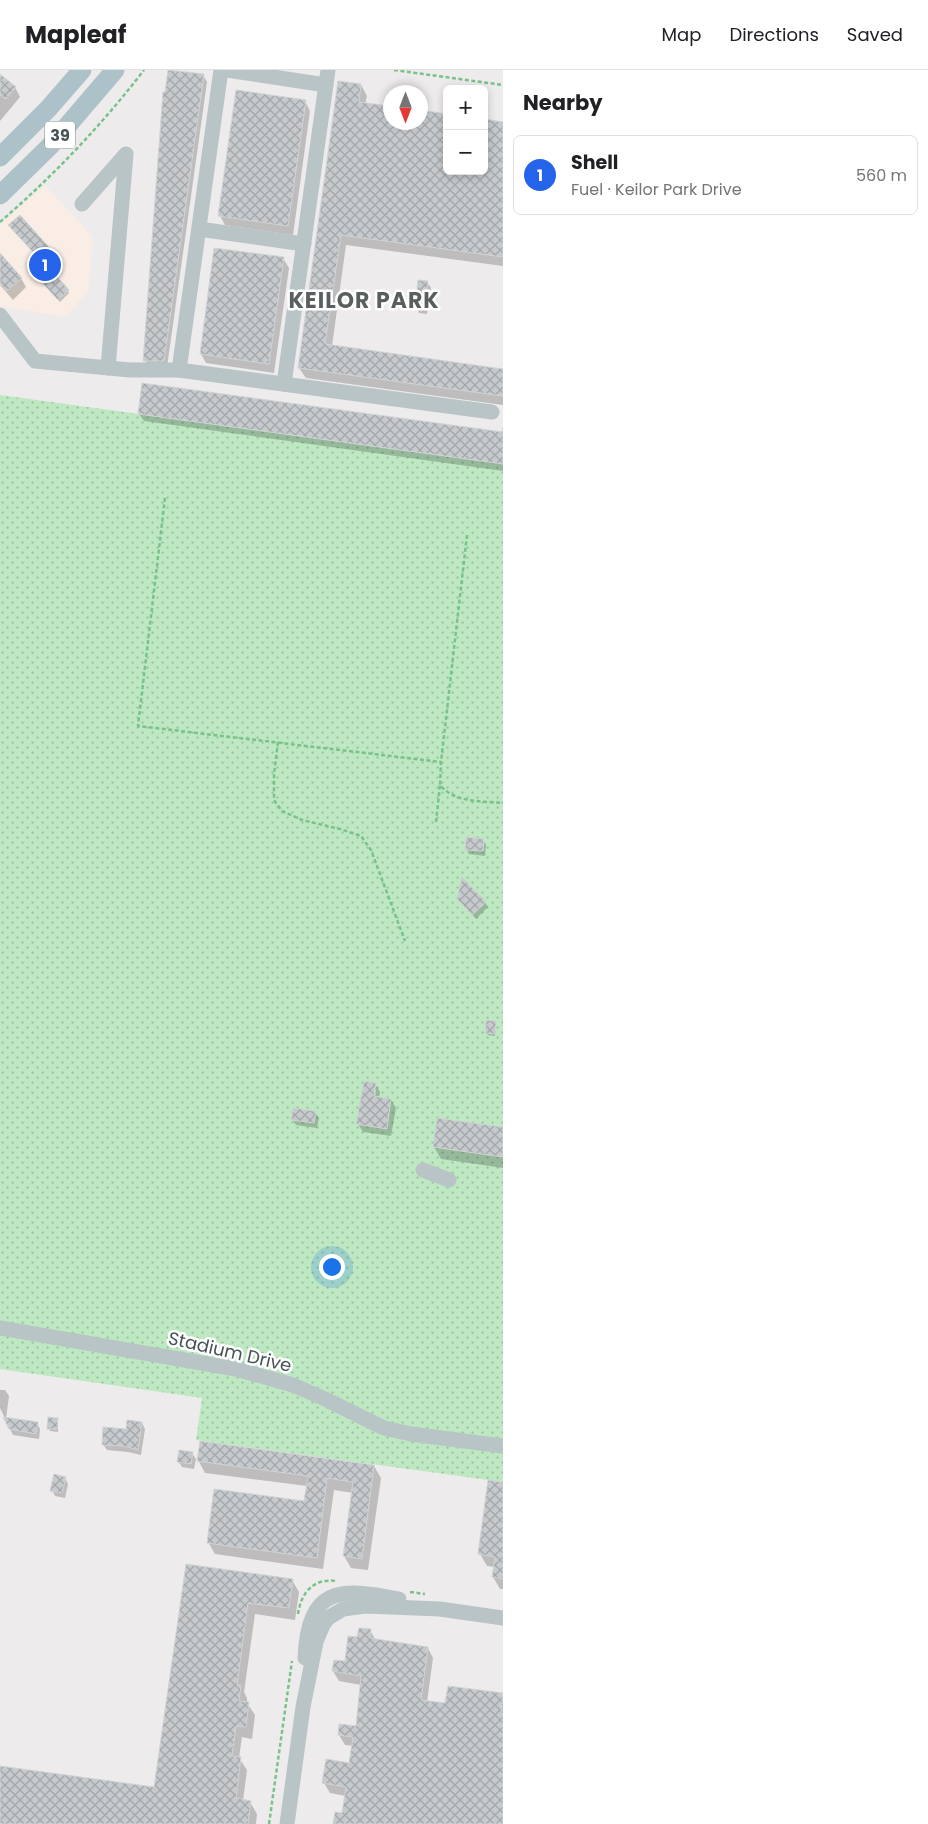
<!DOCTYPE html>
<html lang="en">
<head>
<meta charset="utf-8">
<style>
	:root { --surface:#fff; --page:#f2f2f2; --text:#202124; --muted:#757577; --line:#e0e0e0; --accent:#2563eb }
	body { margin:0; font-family:Poppins,sans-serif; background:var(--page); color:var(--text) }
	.controls { position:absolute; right:15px; top:15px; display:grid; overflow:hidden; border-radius:8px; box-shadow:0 2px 8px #0003 }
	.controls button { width:45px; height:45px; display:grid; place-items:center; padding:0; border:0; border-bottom:1px solid var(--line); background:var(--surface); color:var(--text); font:25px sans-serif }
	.compass { position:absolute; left:383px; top:15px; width:45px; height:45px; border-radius:50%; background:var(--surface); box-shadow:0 2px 8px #0003; rotate:180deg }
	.you { position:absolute; left:331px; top:1196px; width:18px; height:18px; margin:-12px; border:4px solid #fff; border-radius:50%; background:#1a73e8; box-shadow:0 0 0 8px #1a73e833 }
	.badge { display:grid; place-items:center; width:32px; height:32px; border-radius:50%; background:var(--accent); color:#fff; font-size:16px; font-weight:700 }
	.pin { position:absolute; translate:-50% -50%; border:2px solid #fff; box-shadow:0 1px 5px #0006 }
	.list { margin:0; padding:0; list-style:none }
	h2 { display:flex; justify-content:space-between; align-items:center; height:65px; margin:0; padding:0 20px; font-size:21px }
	h2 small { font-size:16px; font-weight:400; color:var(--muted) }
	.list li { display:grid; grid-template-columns:32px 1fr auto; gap:15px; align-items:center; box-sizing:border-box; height:80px; margin:0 10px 10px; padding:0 10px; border:1px solid var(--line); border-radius:8px }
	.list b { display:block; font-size:19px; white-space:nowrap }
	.list p { margin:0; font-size:16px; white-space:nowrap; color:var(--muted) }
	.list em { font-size:16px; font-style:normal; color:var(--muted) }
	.map { position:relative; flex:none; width:503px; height:1754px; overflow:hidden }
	header { display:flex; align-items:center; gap:30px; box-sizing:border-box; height:70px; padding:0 25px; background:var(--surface); border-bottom:1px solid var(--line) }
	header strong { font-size:24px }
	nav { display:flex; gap:28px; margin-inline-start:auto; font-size:18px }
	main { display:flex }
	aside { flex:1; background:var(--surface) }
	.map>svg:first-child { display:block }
</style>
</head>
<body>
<header>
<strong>Mapleaf</strong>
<nav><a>Map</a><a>Directions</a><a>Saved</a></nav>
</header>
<main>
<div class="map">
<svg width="503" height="1754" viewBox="0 0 503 1754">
	<defs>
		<pattern id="park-dots" width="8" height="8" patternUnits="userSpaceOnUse" patternTransform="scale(1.25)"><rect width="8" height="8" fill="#bde8c2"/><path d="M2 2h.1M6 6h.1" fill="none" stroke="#9bbfa0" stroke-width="1.8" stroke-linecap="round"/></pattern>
		<pattern id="building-cross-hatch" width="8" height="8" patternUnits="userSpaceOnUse" patternTransform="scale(1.25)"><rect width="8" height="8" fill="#c6cacd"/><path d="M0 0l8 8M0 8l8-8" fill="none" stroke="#a3a7a9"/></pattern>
	</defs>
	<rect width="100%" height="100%" fill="#eeebec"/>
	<path fill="#f9ede5" d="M 45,115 L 93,167 L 88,222 L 65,247 L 5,237 L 0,240 L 0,154 Z"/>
	<path fill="url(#park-dots)" d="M 0,325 L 503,394 L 503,1412 L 196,1370 L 202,1328 L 0,1299 Z"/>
	<g fill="#0003" fill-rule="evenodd">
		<path d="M 203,5 L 207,12 L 167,297 L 148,297 L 145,290 Z"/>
		<path d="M 0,6 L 15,17 L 20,27 L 0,51 Z"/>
		<path d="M 361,15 L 367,26 L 365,34 L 390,38 L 390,52 L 447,101 L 484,101 L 503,53 L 503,196 L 346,175 L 332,276 L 503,300 L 503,335 L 306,308 L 299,298 Z"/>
		<path d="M 305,31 L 310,41 L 293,165 L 225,155 L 220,146 Z"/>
		<path d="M 11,158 L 57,187 L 59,190 L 49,199 Z"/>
		<path d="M 215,179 L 283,188 L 289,198 L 274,303 L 206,293 L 201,284 Z"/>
		<path d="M 0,185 L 21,208 L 26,217 L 13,230 L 0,215 Z"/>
		<path d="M 40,209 L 68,221 L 69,223 L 60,232 Z"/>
		<path d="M 427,212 L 431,218 L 427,244 L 419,243 L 416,237 Z"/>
		<path d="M 139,344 L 502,363 L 503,356 L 503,401 L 144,351 Z"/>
		<path d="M 483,770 L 486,775 L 485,786 L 469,784 L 466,779 Z"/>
		<path d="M 458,829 L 485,832 L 488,837 L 476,849 Z"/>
		<path d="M 495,952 L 496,955 L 495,966 L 488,965 L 486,963 Z"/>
		<path d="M 375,1014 L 380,1022 L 379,1028 L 391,1030 L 396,1038 L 391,1066 L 363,1062 L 358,1054 ZM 374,1020 L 376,1020 L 374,1033 L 372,1032 Z"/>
		<path d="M 315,1042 L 319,1048 L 317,1058 L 296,1055 L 292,1049 Z"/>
		<path d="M 438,1049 L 503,1058 L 503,1098 L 441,1089 L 434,1077 Z"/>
		<path d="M 0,1320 L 5,1320 L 9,1326 L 6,1349 L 37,1353 L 40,1359 L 39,1369 L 13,1365 L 0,1338 Z"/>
		<path d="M 57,1349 L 58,1352 L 58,1362 L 50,1361 L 49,1358 Z"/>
		<path d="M 142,1353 L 145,1359 L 141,1385 L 128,1382 L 107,1380 L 103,1374 Z"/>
		<path d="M 192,1383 L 196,1389 L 194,1399 L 182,1397 L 178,1391 Z"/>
		<path d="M 198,1390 L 374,1396 L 381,1408 L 368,1500 L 351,1498 L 344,1486 L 353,1423 L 334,1420 L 323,1499 L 215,1484 L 208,1472 L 305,1432 L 307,1416 L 205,1403 Z"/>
		<path d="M 65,1408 L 68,1414 L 65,1428 L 55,1426 L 52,1420 Z"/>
		<path d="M 503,1413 L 503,1519 L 500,1519 L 493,1507 L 495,1497 L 487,1496 L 480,1484 Z"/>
		<path d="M 187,1496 L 292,1510 L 299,1522 L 295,1550 L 255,1544 L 244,1622 L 247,1628 L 247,1633 L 255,1645 L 252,1669 L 242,1667 L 239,1688 L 247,1700 L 243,1731 L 250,1732 L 257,1744 L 256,1754 L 0,1754 L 0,1697 L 155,1719 Z"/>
		<path d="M 370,1560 L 376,1571 L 428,1578 L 433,1588 L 427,1632 L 446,1635 L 449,1617 L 503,1625 L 503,1754 L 334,1754 L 343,1744 L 346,1726 L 330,1723 L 324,1713 L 350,1694 L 353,1676 L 345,1675 L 339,1665 L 357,1657 L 361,1615 L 339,1611 L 333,1601 L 346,1593 L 358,1568 Z"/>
	</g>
	<g fill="url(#building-cross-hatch)" stroke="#d0d4d6">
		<path d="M 168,0 L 204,4 L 164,291 L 143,291 L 163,22 L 165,22 Z"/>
		<path d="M 0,4 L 16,17 L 6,29 L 0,25 Z"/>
		<path d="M 338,11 L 361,14 L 359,32 L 390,36 L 390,52 L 420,52 L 420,40 L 447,44 L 447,101 L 484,101 L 484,49 L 503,52 L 503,187 L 341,165 L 325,274 L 503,299 L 503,326 L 298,298 Z"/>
		<path d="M 236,20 L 306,30 L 288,156 L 218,146 Z"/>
		<path d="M 20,145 L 58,187 L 47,197 L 8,155 Z"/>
		<path d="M 214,178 L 284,187 L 269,294 L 200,284 Z"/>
		<path d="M 0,183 L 22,208 L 7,221 L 0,214 Z"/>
		<path d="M 50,199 L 69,220 L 58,230 L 39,209 Z"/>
		<path d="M 418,210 L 428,211 L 424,239 L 415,238 Z"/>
		<path d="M 142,313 L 503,362 L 503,394 L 138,344 Z"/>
		<path d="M 466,767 L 484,769 L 483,781 L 465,780 Z"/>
		<path d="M 462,807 L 486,832 L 472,845 L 457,829 Z"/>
		<path d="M 486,950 L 496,951 L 495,964 L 485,963 Z"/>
		<path d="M 364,1011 L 376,1013 L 374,1026 L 391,1029 L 387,1059 L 356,1054 Z"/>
		<path d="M 293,1038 L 316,1041 L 314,1053 L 291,1050 Z"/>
		<path d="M 437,1048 L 503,1057 L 503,1087 L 433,1077 Z"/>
		<path d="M 3,1347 L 38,1352 L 36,1364 L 9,1359 Z"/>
		<path d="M 48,1347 L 58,1348 L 57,1359 L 47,1359 Z"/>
		<path d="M 127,1350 L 142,1352 L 138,1380 L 123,1376 L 102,1375 L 103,1357 L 126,1359 Z"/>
		<path d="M 200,1371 L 374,1395 L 362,1489 L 343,1486 L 353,1412 L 327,1408 L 317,1488 L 207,1473 L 214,1419 L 304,1431 L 308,1406 L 197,1391 Z"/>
		<path d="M 179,1380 L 193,1382 L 191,1394 L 177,1392 Z"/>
		<path d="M 54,1404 L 66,1407 L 62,1423 L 50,1421 Z"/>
		<path d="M 488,1410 L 503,1412 L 503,1509 L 492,1507 L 495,1487 L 478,1484 Z"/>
		<path d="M 186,1494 L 293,1509 L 289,1538 L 248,1533 L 237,1615 L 241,1615 L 239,1631 L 249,1632 L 246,1657 L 236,1656 L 232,1686 L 241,1687 L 236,1728 L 251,1731 L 248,1754 L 0,1754 L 0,1696 L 154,1717 Z"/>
		<path d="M 359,1558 L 371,1559 L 370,1568 L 428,1577 L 421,1630 L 445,1633 L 448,1616 L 503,1623 L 501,1641 L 503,1641 L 503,1754 L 333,1754 L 335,1742 L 342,1743 L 346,1717 L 322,1713 L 326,1689 L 349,1693 L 353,1667 L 338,1665 L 339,1654 L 356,1656 L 361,1606 L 332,1601 L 334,1590 L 345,1591 L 348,1566 L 357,1567 Z"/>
	</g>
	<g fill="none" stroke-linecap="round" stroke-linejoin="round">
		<g stroke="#79c28a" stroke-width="2.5" stroke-dasharray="4 2.5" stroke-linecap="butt">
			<path d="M 394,0 L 503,15"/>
			<path d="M 0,152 C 53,106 101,56 144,0"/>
			<path d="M 165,428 L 138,656 L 441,692"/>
			<path d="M 467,465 L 441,692 L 440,715 C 455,733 481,731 503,733"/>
			<path d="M 278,672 L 274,704 L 274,730 L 282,741 L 302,750 L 340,759 L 361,766 L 371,780 L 405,871"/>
			<path d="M 436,752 L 440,715"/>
			<path d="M 410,1522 L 425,1524"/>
			<path d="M 298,1544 C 301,1523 313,1508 336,1511"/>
			<path d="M 269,1754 L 292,1591"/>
		</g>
		<g stroke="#b8c4c6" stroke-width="15">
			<path d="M 227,0 L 326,15"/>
			<path d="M 82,134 L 126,84 L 108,298"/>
			<path d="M 199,159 L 304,174"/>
			<path d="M 0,245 L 35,291 L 130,300 L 179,300 L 492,342"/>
			<path d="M 179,300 L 221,0"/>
			<path d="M 284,314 L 328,0"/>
			<path d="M 423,1100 L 449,1110"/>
			<path d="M 0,1258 L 236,1299 L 293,1315 L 325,1329 L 384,1358 L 411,1364 L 503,1376"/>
			<path d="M 305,1588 C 308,1517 339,1517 399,1529"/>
			<path d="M 287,1754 L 303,1637 L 316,1572 L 323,1555 L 328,1548 L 343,1539 L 365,1536 L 440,1539 L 503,1548"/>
		</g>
		<g stroke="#adc2c8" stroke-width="19">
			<path d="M 0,87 L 48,39 L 82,0"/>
			<path d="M 0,125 L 50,76 L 115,0"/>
		</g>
	</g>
	<g text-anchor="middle" stroke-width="5" stroke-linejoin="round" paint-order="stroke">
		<rect fill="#fff" stroke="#7e8789" stroke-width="1" x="45" y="51.5" width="30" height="27" rx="4"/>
		<g font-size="16" font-weight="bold" fill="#465356">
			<text x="60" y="71">39</text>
		</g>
		<g font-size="18" fill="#465356" stroke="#fff">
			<text transform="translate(230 1282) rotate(13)" y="6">Stadium Drive</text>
		</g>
		<g font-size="22" font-weight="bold" letter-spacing="1" fill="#595e5f" stroke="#fff">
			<text x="364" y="238">KEILOR PARK</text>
		</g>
	</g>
</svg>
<div class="controls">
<button>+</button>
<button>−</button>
</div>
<svg class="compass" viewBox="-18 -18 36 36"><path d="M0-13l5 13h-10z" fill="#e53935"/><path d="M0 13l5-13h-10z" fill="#757577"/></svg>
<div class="you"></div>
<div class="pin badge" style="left:45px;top:195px">1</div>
</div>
<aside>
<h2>Nearby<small></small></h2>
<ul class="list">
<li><span class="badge">1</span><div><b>Shell</b><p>Fuel · Keilor Park Drive</p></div><em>560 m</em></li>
</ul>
</aside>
</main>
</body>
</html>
